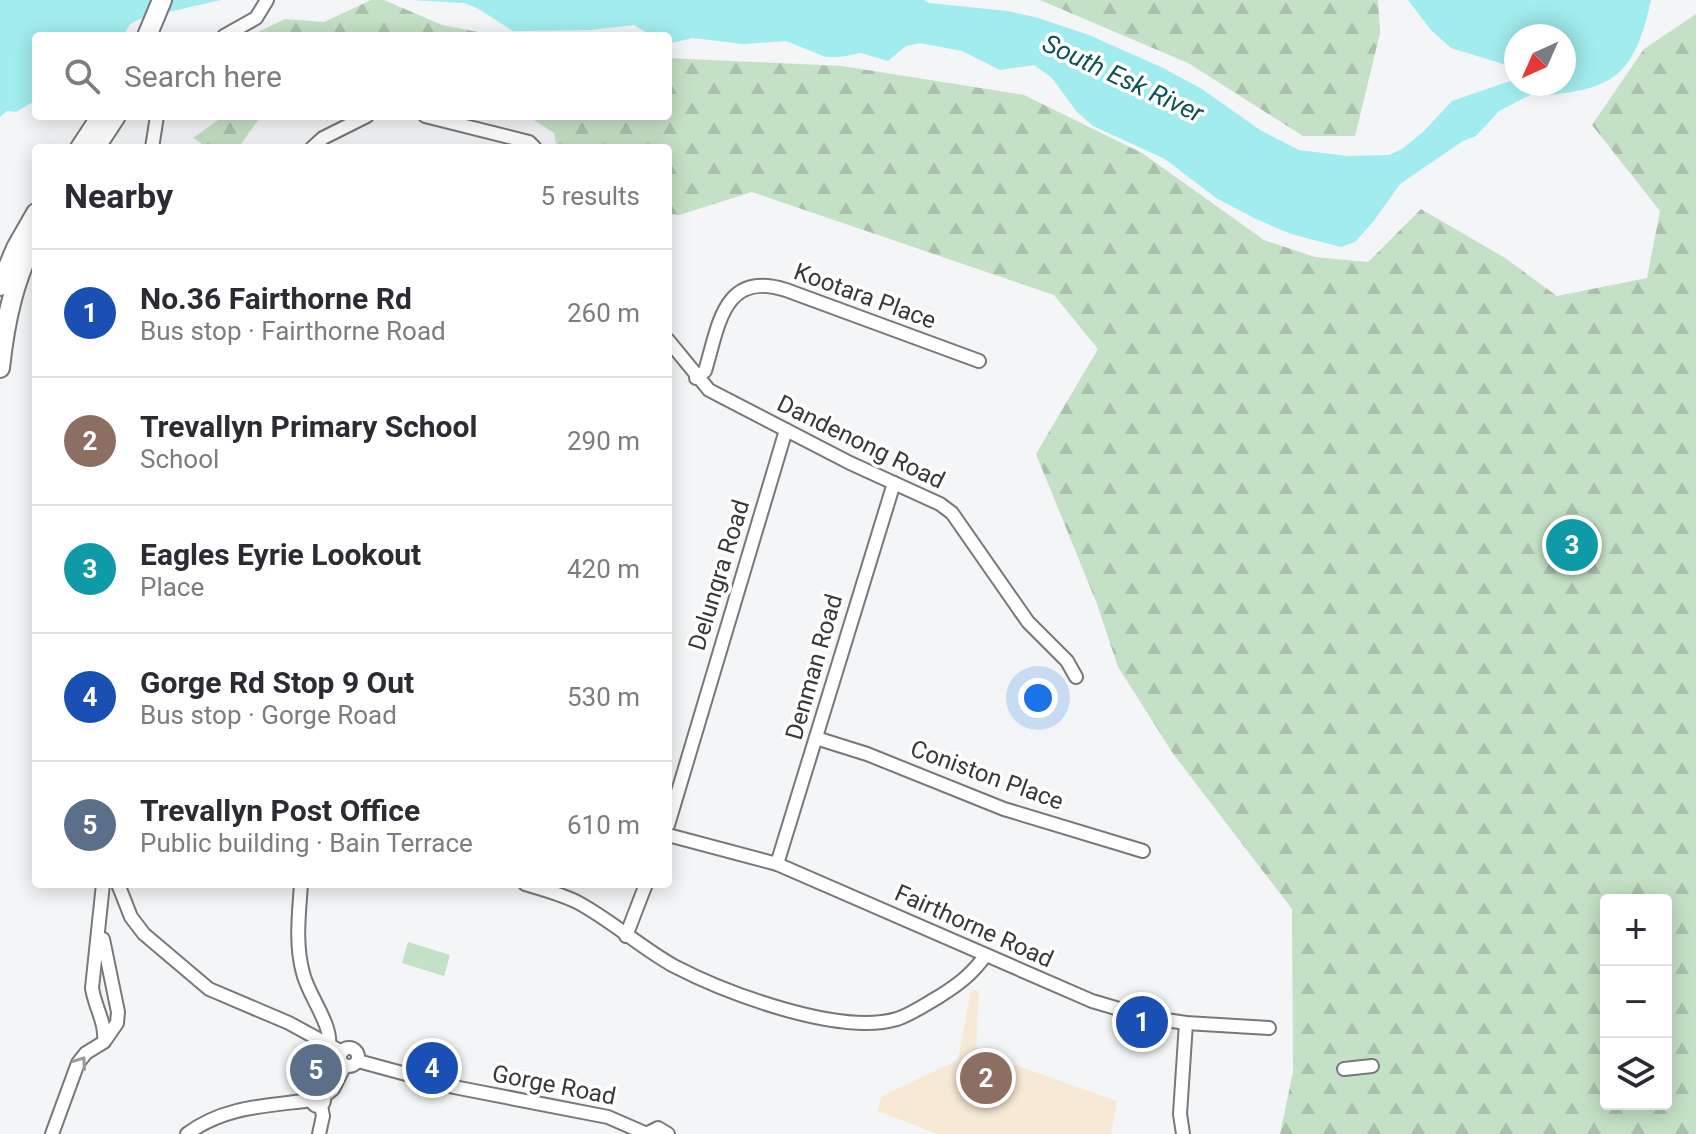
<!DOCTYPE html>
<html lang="en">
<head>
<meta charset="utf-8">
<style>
	:root { --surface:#fff; --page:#f7f7f7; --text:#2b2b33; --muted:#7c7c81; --line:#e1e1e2; --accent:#176799 }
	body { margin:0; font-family:Roboto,sans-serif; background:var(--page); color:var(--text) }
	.controls { position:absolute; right:24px; bottom:24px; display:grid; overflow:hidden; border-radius:8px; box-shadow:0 4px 20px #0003 }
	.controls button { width:72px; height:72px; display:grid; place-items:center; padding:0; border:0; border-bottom:2px solid var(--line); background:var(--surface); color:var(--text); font:40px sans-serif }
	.compass { position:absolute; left:1504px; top:24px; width:72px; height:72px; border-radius:50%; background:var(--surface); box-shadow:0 4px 20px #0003; rotate:225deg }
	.you { position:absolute; left:1038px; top:698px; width:28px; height:28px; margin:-20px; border:6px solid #fff; border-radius:50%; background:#1a73e8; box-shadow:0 0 0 12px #1a73e833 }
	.badge { display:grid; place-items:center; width:52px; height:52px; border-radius:50%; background:var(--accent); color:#fff; font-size:26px; font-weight:700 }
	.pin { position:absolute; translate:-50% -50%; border:4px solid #fff; box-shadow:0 2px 8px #0006 }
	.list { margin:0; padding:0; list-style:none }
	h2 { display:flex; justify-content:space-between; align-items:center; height:104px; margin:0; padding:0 32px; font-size:34px }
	h2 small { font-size:26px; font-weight:400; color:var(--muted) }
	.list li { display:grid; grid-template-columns:52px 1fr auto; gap:24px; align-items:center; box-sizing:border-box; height:128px; padding:0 32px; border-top:2px solid var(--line) }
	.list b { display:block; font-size:30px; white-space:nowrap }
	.list p { margin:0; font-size:26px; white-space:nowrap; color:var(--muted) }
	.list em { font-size:26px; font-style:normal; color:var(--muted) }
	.icon { flex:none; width:44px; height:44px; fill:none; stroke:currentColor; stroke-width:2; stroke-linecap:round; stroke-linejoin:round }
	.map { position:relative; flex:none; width:1696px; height:1134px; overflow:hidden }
	.search { position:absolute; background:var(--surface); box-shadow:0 4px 20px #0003; left:32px; top:32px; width:640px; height:88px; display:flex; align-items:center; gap:20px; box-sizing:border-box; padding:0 28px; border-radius:8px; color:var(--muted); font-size:30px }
	.panel { position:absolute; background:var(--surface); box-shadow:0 4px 20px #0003; left:32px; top:144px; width:640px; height:744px; border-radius:8px }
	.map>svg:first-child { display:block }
</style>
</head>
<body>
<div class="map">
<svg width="1696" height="1134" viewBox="0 0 1696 1134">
	<defs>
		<pattern id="forest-firs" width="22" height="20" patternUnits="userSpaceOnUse" patternTransform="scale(2)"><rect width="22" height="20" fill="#c4e0c6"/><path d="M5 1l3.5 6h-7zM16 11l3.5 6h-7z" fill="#a9c1ab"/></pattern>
	</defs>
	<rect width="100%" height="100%" fill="#f3f5f6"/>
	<path fill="#f6e9d5" d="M 971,990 L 979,991 L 976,1051 L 1117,1101 L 1111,1134 L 938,1134 L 877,1111 L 882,1096 L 958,1060 Z"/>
	<g fill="url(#forest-firs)" fill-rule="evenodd">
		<path d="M 371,0 L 384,0 L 442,25 L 499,36 L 250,36 L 285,19 L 324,22 Z"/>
		<path d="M 1040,0 L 1378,0 L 1380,33 L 1355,136 L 1303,136 L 1188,63 Z"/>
		<path d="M 1696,14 L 1696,1134 L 1280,1134 L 1293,1072 L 1292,909 L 1174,755 L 1118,667 L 1097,604 L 1036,454 L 1098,349 L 1054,295 L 752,192 L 679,215 L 668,214 L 668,148 L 557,148 L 554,133 L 528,116 L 668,116 L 668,58 L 842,66 L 1024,95 L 1142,153 L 1264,240 L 1315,257 L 1368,262 L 1421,209 L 1505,258 L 1557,296 L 1647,278 L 1660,211 L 1592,125 L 1644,49 ZM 1606,900 L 1666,900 L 1666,1104 L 1606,1104 Z"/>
		<path d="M 224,116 L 261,116 L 238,148 L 208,148 L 193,138 Z"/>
	</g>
	<path fill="#c4e0c6" d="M 408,942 L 450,955 L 444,976 L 402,963 Z"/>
	<g fill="#a1ecee">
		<path d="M 0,0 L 221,0 L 142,18 L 130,24 L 123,36 L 36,36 L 36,100 L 16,112 L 7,111 L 0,117 Z"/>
		<path d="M 412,0 L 924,0 L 929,3 L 1007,11 L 1035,17 L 1089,35 L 1163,68 L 1202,89 L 1260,130 L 1299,150 L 1347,156 L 1389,155 L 1402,149 L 1423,132 L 1452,101 L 1516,79 L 1516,84 L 1564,84 L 1564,36 L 1516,36 L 1516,68 L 1451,48 L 1431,30 L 1408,0 L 1651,0 C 1634,76 1615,89 1540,96 L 1534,93 L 1499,111 L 1476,136 L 1463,141 L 1400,184 L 1373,222 L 1355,242 L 1341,247 L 1291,234 L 1256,219 L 1216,198 L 1165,159 L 1093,126 L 1077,112 L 1052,78 L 1034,65 L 1000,70 L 962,51 L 920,43 L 906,46 L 888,61 L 861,53 L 840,57 L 826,57 L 786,41 L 743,44 L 693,38 L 671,43 L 668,42 L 668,36 L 652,36 L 634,25 L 591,30 L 513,31 L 477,8 L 464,3 Z"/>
	</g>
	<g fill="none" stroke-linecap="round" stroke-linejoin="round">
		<g stroke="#767879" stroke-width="16">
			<g id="minor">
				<path d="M 224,36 L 256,18 L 267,0"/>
				<path d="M 425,116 L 529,142 L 535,148"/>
				<path d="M 152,148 L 157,116"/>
				<path d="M 312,148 L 323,138 L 367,116"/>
				<path d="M 668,340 L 709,390 L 850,463 L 940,504 L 952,513 L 1028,622 L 1067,661 L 1076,677"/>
				<path d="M 696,378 L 705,371 C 719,325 723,270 786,290 L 979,361"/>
				<path d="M 816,738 L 867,754 L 1004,809 L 1143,851"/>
				<path d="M 668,825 L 786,430"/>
				<path d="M 668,835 L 777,864 L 1092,1001 L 1146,1017 L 1186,1023 L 1269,1028"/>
				<path d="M 777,864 L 894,483"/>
				<path d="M 118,884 L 131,917 L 144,934 L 209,989 L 289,1023 L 342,1052"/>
				<path d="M 301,884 C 299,914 295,944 303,973 C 308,995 332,1024 329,1045"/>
				<path d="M 525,884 C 542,889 561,894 577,902 C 611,920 640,947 674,966 C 726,993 839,1036 897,1019 C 912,1014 926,1004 940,996 C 959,984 972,974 985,956"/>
				<path d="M 626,936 L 646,884"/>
				<path d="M 103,939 L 118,1012 L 117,1023 L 106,1039"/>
				<circle cx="349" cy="1057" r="9"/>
				<path d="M 358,1061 L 454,1087 L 608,1117 L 647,1134"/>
				<path d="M 1344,1069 L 1372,1066"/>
				<circle cx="318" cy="1100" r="6"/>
				<path d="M 323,1097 L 333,1089 L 345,1065"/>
				<path d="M 52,1134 L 78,1063 L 86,1053 L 104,1042 C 106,1022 95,1008 92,988 L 103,884"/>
				<path d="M 187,1134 C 224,1106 267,1106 312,1100"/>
				<path d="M 319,1134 L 323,1116 L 321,1106"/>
				<path d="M 646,1134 L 658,1128 L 668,1134"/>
				<path d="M 1183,1134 L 1180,1114 L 1186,1023"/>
			</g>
		</g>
		<g stroke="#767879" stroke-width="22">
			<g id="highway">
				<path d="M 147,36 L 162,0"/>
				<path d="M 80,148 L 101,116"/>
				<path d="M 95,148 L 116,116"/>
				<path d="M 0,286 L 16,248 L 36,213"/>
				<path d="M 0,368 C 5,321 14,279 36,237"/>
			</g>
		</g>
		<use href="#minor" stroke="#fff" stroke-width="12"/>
		<use href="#highway" stroke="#fff" stroke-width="18"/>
	</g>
	<defs><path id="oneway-chevron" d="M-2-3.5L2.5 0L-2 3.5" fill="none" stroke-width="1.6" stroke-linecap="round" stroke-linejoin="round" transform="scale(2)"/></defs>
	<use stroke="#9c9c9c" href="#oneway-chevron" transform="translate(81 1062) rotate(-55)"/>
	<g text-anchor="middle" stroke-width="7" stroke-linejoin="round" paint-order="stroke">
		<g font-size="24" fill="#383839" stroke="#fff">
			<text transform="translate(865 296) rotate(20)" y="8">Kootara Place</text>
			<text transform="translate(861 442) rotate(26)" y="8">Dandenong Road</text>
			<text transform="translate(719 575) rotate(-73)" y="8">Delungra Road</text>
			<text transform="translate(814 667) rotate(-74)" y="8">Denman Road</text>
			<text transform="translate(987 775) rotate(20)" y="8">Coniston Place</text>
			<text transform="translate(974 926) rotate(24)" y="8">Fairthorne Road</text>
			<text transform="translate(554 1085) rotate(11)" y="8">Gorge Road</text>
		</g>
		<g font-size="26" font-style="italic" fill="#115355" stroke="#fff">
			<text transform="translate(1123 78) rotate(25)" y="9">South Esk River</text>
		</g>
	</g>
</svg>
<div class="controls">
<button>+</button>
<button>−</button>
<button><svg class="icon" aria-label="layers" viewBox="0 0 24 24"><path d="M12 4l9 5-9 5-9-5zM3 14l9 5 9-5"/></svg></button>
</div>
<svg class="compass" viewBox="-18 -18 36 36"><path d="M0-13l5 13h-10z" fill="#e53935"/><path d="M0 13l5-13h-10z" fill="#7c7c81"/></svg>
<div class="you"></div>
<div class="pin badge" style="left:1142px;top:1022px;background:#1a4fb4">1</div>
<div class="pin badge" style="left:986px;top:1078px;background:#8d6e63">2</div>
<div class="pin badge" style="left:1572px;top:545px;background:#0f9aa8">3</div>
<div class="pin badge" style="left:432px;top:1068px;background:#1a4fb4">4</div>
<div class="pin badge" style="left:316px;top:1070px;background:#5c6f8a">5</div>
<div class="search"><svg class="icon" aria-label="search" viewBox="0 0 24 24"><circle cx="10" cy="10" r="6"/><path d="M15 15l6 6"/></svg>Search here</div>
<section class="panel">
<h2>Nearby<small>5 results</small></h2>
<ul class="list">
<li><span class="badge" style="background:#1a4fb4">1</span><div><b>No.36 Fairthorne Rd</b><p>Bus stop · Fairthorne Road</p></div><em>260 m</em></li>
<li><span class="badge" style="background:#8d6e63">2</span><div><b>Trevallyn Primary School</b><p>School</p></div><em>290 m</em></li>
<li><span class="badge" style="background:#0f9aa8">3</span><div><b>Eagles Eyrie Lookout</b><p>Place</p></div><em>420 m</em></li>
<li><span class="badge" style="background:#1a4fb4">4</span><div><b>Gorge Rd Stop 9 Out</b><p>Bus stop · Gorge Road</p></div><em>530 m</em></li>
<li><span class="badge" style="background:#5c6f8a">5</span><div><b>Trevallyn Post Office</b><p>Public building · Bain Terrace</p></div><em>610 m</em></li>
</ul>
</section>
</div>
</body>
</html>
